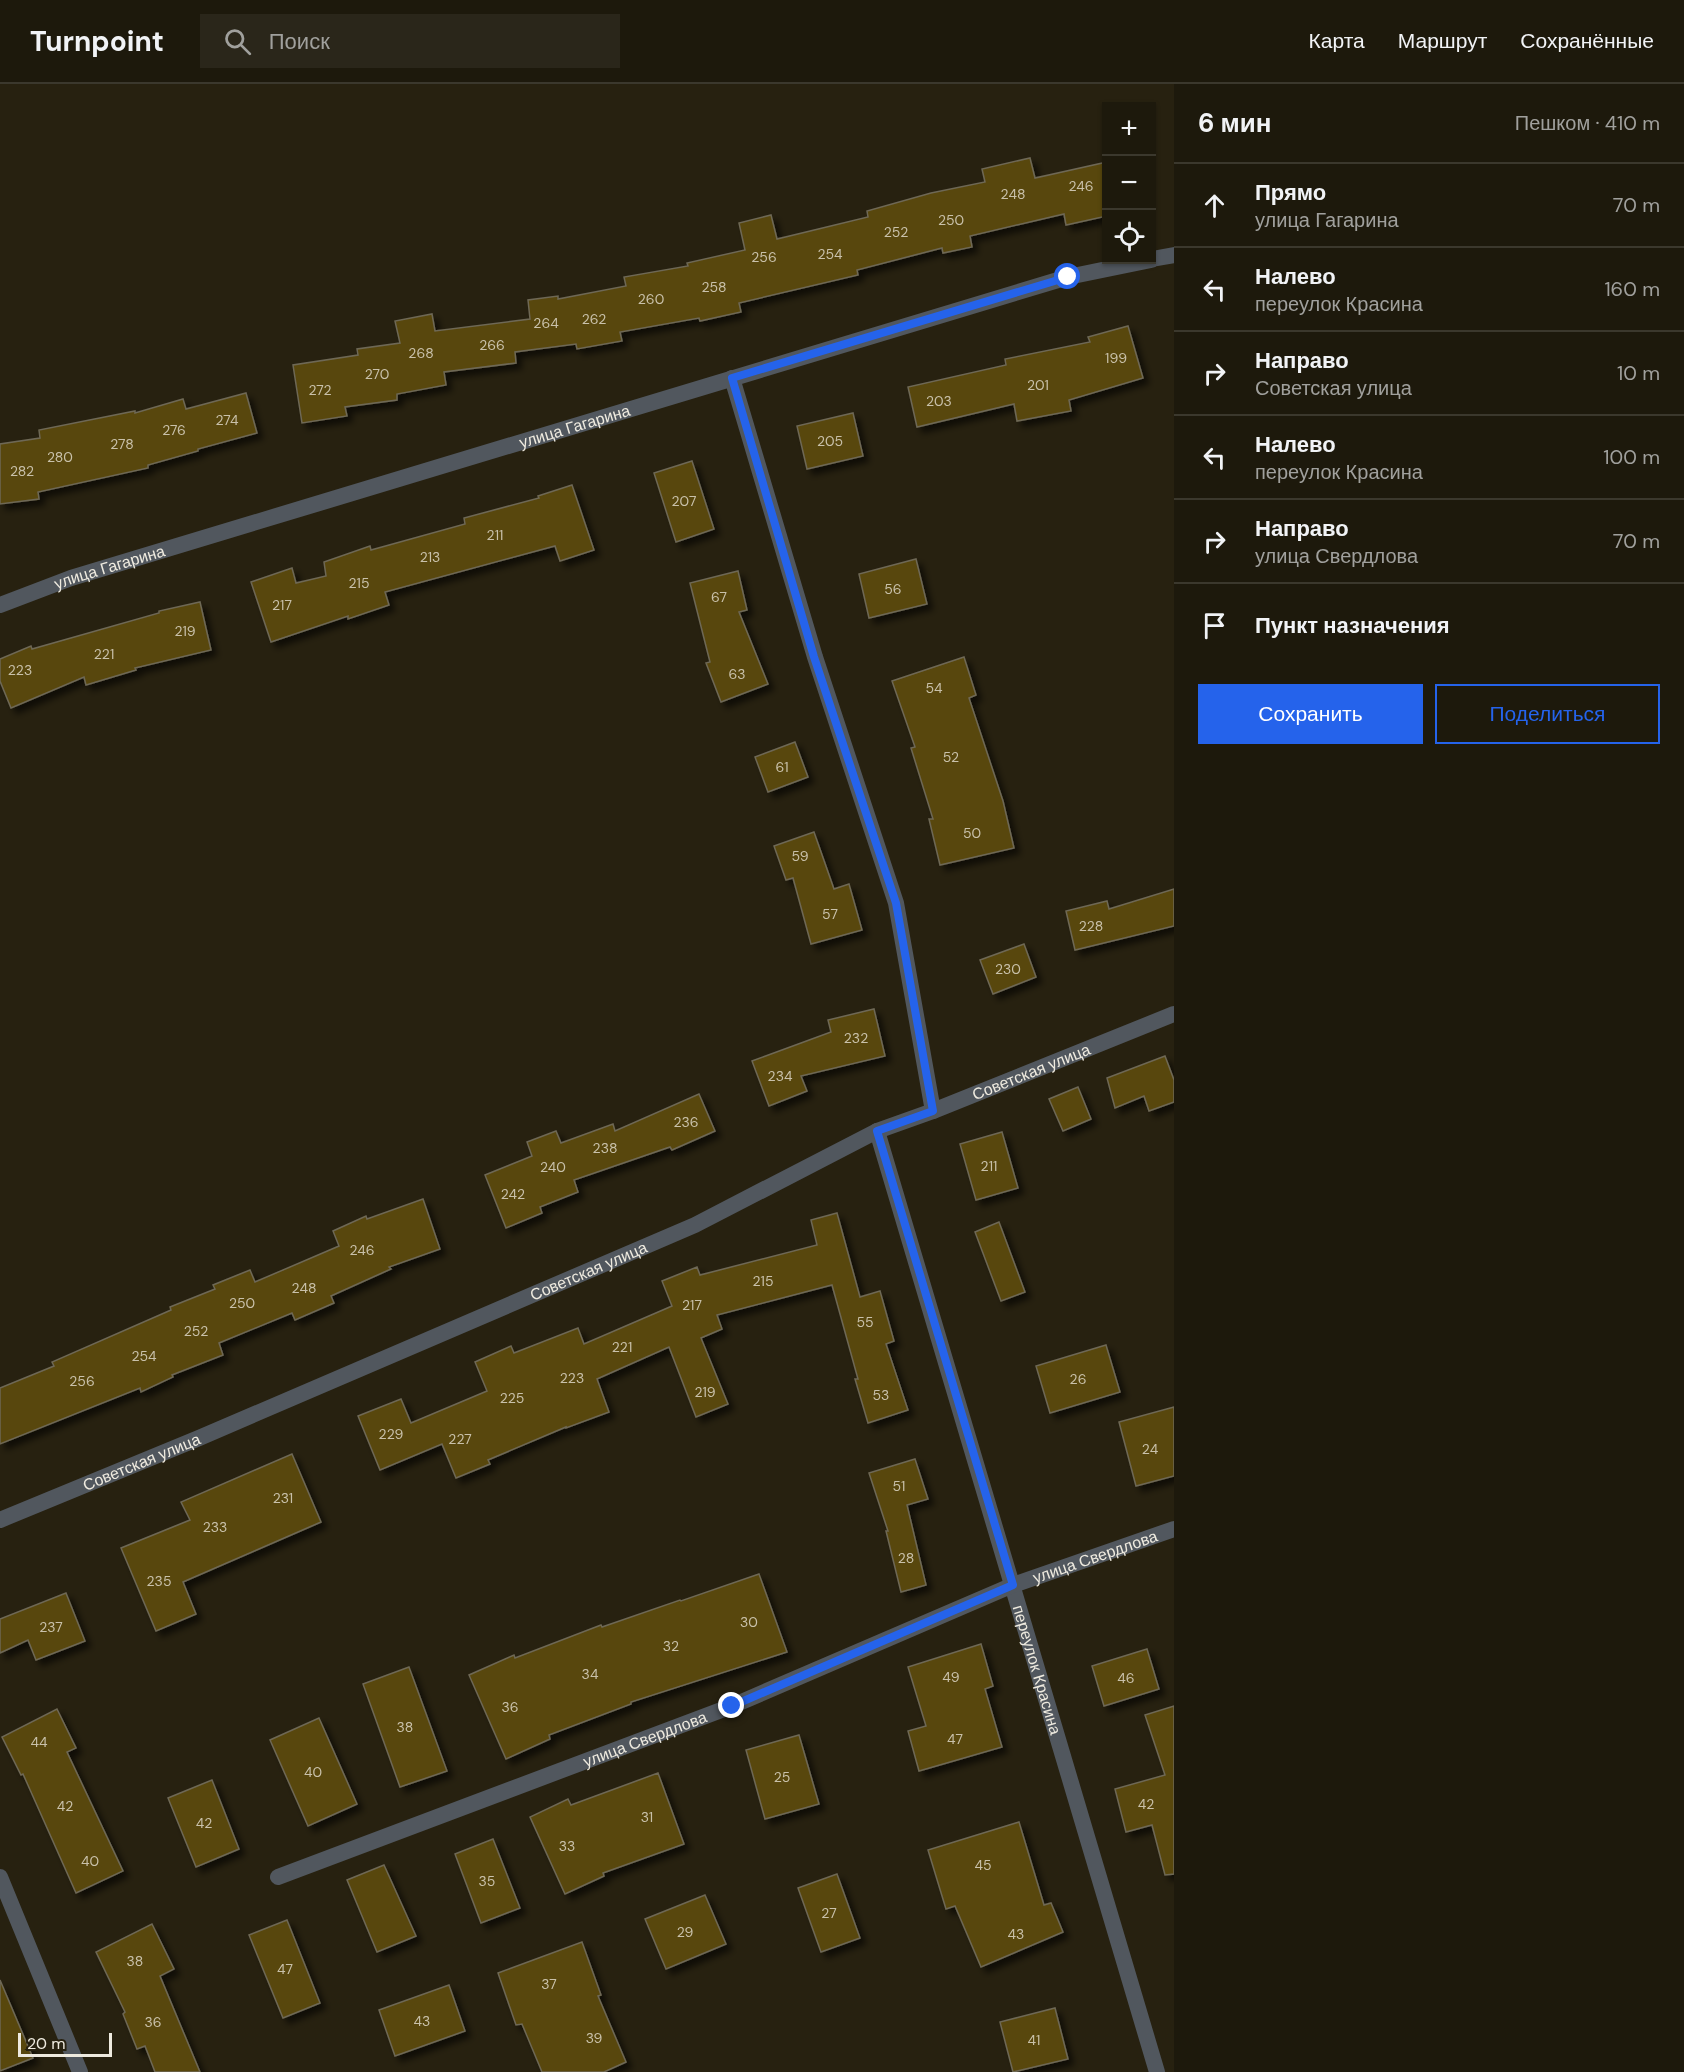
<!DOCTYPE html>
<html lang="ru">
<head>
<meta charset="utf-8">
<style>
	:root { --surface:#1d190c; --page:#2a261a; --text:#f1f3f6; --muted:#a0a09d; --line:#3b382d; --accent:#2563eb }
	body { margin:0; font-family:"DM Sans",sans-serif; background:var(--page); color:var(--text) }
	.controls { position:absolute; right:18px; top:18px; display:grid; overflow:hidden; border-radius:0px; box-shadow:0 2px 4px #0004 }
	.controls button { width:54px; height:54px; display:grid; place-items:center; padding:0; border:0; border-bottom:2px solid var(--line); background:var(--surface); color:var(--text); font:30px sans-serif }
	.scale { position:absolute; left:18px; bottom:15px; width:94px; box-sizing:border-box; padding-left:6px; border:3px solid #eeeadf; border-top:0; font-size:16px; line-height:21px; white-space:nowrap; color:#eeeadf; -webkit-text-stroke:4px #272110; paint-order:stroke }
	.stop { position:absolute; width:18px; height:18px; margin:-14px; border:4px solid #2563eb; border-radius:50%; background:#fff }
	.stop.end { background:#2563eb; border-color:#fff; box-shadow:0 2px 6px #0008 }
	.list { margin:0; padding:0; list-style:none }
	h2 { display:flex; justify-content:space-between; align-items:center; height:78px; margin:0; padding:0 24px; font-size:26px }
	h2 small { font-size:20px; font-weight:400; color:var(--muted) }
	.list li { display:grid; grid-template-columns:39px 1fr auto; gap:18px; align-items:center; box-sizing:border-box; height:84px; padding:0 24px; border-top:2px solid var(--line) }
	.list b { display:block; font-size:22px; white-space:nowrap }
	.list p { margin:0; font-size:20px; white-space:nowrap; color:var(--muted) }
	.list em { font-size:20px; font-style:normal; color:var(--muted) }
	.actions { display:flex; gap:12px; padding:18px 24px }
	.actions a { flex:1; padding:14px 0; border:2px solid var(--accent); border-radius:0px; text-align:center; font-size:21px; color:var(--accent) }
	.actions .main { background:var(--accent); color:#fff }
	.icon { flex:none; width:33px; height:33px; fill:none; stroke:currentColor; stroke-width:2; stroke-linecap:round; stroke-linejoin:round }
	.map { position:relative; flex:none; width:1174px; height:1988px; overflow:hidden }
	header { display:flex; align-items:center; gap:36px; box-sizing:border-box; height:84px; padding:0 30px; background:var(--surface); border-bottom:2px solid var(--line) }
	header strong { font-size:28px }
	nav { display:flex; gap:33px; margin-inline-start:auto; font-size:21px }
	.search { width:420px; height:54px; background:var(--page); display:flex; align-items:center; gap:15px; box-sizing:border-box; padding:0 21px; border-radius:0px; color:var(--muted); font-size:22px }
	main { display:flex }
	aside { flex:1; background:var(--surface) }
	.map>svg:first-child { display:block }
</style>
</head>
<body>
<header>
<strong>Turnpoint</strong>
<div class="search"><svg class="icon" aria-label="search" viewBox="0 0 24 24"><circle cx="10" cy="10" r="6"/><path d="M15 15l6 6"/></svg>Поиск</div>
<nav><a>Карта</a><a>Маршрут</a><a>Сохранённые</a></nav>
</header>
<main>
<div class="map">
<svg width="1174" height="1988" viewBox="0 0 1174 1988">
	<defs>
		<filter id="shadow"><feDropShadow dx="5.5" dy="5.5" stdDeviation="3" flood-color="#0009"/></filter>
	</defs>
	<rect width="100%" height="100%" fill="#272110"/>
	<g fill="#59470d" stroke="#6e6855" stroke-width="1.5" filter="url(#shadow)">
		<path d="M 1030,74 L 1035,94 L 1107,78 L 1107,132 L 1066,141 L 1064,130 L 970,152 L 972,163 L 943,169 L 942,164 L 857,186 L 858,191 L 739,219 L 741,228 L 700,237 L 699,234 L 620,248 L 622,257 L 577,265 L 576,260 L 515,268 L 516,279 L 444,288 L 446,301 L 397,310 L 397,316 L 345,323 L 347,332 L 302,339 L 293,281 L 358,271 L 357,265 L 400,259 L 395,237 L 432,230 L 435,247 L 530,235 L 528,216 L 558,212 L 558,215 L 626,202 L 624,193 L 688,182 L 687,179 L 745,166 L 739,139 L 771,131 L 777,155 L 868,133 L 867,127 L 931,109 L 985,98 L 982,85 Z"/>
		<path d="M 1128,242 L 1143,294 L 1069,316 L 1071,327 L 1017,337 L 1014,320 L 917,343 L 908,303 L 1006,281 L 1005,275 L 1090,258 L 1088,253 Z"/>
		<path d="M 246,309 L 257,349 L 198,365 L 198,367 L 148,381 L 148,384 L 38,408 L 39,415 L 0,420 L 0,360 L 40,354 L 39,346 L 135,327 L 135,329 L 183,315 L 186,325 Z"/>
		<path d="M 853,329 L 863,372 L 807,385 L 797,342 Z"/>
		<path d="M 692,377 L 714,445 L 676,458 L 654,389 Z"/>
		<path d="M 572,401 L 594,466 L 560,477 L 555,462 L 385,508 L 389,521 L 348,535 L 348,532 L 271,558 L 251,498 L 292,484 L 296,499 L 326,492 L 324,478 L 370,462 L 371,466 L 465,440 L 464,434 L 539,414 L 538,412 Z"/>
		<path d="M 916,475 L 927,520 L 869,534 L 859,490 Z"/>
		<path d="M 738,487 L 747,526 L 739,528 L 768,600 L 721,618 L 706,579 L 710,578 L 690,499 Z"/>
		<path d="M 200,518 L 211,566 L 135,584 L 136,586 L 86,601 L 84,593 L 11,624 L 0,597 L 0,575 L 31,562 L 32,565 L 159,529 L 159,527 Z"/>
		<path d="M 964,573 L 976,611 L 969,614 L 1003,717 L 1014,764 L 940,781 L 929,735 L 933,735 L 911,664 L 915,663 L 892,597 Z"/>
		<path d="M 795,658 L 808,693 L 768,708 L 755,673 Z"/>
		<path d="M 814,748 L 834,805 L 849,800 L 862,846 L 811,860 L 793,794 L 786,796 L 774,762 Z"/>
		<path d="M 1174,805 L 1174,842 L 1075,866 L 1066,827 L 1107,817 L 1109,825 Z"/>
		<path d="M 1024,860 L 1036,893 L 993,910 L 980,876 Z"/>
		<path d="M 874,925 L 885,972 L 801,992 L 807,1007 L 769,1022 L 752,977 L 831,948 L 828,936 Z"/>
		<path d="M 1165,972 L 1174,996 L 1174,1018 L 1149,1027 L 1144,1012 L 1115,1024 L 1107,994 Z"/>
		<path d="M 1078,1003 L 1091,1035 L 1063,1047 L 1049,1015 Z"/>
		<path d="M 699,1010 L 715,1047 L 672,1066 L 670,1063 L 574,1096 L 578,1108 L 540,1123 L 542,1129 L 506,1144 L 485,1091 L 532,1072 L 527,1058 L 556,1047 L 561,1059 L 613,1040 L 615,1047 Z"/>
		<path d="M 1002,1048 L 1018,1104 L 976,1116 L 960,1060 Z"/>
		<path d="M 423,1115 L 440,1165 L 389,1183 L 391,1185 L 331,1212 L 334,1219 L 295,1236 L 292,1229 L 219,1259 L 223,1271 L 172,1291 L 173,1293 L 141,1308 L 140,1304 L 0,1360 L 0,1304 L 54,1282 L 52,1278 L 171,1226 L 170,1223 L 215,1205 L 213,1201 L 250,1186 L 255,1198 L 339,1162 L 333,1147 L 366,1132 L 367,1135 Z"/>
		<path d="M 837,1129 L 860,1213 L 880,1207 L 894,1257 L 886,1260 L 908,1326 L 868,1339 L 855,1295 L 858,1295 L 832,1201 L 717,1231 L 722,1245 L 701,1254 L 728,1320 L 696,1333 L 669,1263 L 597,1295 L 609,1328 L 566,1344 L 566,1343 L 488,1376 L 490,1380 L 456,1394 L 442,1360 L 380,1386 L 358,1332 L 401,1315 L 411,1339 L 487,1307 L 475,1278 L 511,1262 L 514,1269 L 578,1244 L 584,1260 L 672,1222 L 662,1197 L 697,1183 L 700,1191 L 817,1161 L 811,1136 Z"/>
		<path d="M 999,1138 L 1025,1208 L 1001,1217 L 975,1148 Z"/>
		<path d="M 1106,1261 L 1120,1308 L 1050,1329 L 1036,1282 Z"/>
		<path d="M 1174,1323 L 1174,1392 L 1136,1402 L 1119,1338 Z"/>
		<path d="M 292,1370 L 321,1438 L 183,1498 L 196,1530 L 156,1547 L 121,1464 L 190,1436 L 181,1418 Z"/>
		<path d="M 915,1375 L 928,1415 L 907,1421 L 926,1501 L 901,1508 L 886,1447 L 888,1447 L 869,1389 Z"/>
		<path d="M 759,1490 L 787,1568 L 631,1618 L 631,1620 L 549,1651 L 550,1655 L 506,1675 L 469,1591 L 514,1571 L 515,1574 L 601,1541 L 602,1543 L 680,1516 L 681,1517 Z"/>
		<path d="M 66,1509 L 85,1557 L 36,1576 L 28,1556 L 0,1569 L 0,1535 Z"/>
		<path d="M 981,1560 L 993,1602 L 985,1605 L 1002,1663 L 919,1687 L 908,1647 L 926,1642 L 908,1583 Z"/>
		<path d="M 1147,1565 L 1159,1605 L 1104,1622 L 1092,1582 Z"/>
		<path d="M 409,1583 L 447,1687 L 400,1703 L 363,1600 Z"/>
		<path d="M 1174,1622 L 1174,1790 L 1165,1791 L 1152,1741 L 1126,1748 L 1115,1705 L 1165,1691 L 1145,1631 Z"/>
		<path d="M 57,1625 L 76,1664 L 67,1668 L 123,1787 L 76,1809 L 23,1690 L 21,1691 L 2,1653 Z"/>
		<path d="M 319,1634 L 357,1720 L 308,1742 L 270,1656 Z"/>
		<path d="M 799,1651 L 819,1720 L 765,1735 L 746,1666 Z"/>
		<path d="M 658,1689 L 684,1760 L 603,1789 L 604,1792 L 565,1810 L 530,1733 L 568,1715 L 571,1721 Z"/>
		<path d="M 212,1696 L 239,1765 L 196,1783 L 168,1714 Z"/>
		<path d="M 1019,1738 L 1044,1821 L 1051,1819 L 1063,1848 L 981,1883 L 955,1822 L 946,1825 L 928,1766 Z"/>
		<path d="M 493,1755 L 520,1824 L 481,1839 L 455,1770 Z"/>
		<path d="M 384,1781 L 416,1852 L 377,1868 L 347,1796 Z"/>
		<path d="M 837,1790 L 860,1854 L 821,1868 L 798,1804 Z"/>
		<path d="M 705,1811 L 726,1860 L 666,1885 L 645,1835 Z"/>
		<path d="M 287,1836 L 320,1919 L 283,1934 L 249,1851 Z"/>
		<path d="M 152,1840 L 174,1885 L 160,1892 L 200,1988 L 155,1988 L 145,1962 L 137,1965 L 123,1930 L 125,1928 L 96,1868 Z"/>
		<path d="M 582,1858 L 601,1911 L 598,1912 L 626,1978 L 604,1988 L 542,1988 L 522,1940 L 516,1941 L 498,1889 Z"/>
		<path d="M 0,1896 L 33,1974 L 0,1987 Z"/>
		<path d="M 449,1901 L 465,1947 L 395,1972 L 379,1926 Z"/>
		<path d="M 1055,1924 L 1068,1975 L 1013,1988 L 1000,1938 Z"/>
	</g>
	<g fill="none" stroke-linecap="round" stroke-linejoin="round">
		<g stroke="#51575e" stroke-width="16">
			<path d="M 1152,175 L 1174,171"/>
			<path d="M 732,294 L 815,573 L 896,819 L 933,1027"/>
			<path id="s1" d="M 0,521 L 71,494 L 1068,193 L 1151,176"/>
			<path id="s2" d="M 877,1047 L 1157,1988"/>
			<path id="s3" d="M 0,1436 L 199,1354 L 695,1141 L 877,1047 L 933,1027 L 1174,930"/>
			<path d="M 0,1793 L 80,1988"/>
			<path id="s4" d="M 278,1793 L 732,1622 L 1013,1501 L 1174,1445"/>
		</g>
	</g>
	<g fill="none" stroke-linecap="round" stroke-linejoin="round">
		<path stroke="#2563eb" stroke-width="8" d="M 732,1622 L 1013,1501 L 877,1047 L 933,1027 L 896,819 L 814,573 L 732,294 L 1068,193"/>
	</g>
	<g text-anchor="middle" stroke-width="5" stroke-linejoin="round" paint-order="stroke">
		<g font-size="14" fill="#c9c1aa">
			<text x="1081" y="107">246</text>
			<text x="1013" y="115">248</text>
			<text x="951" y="141">250</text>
			<text x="896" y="153">252</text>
			<text x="830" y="175">254</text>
			<text x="764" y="178">256</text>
			<text x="714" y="208">258</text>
			<text x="651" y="220">260</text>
			<text x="594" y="240">262</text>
			<text x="546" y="244">264</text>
			<text x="492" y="266">266</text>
			<text x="421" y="274">268</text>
			<text x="1116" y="279">199</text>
			<text x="377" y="295">270</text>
			<text x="1038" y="306">201</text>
			<text x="320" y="311">272</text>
			<text x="939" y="322">203</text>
			<text x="227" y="341">274</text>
			<text x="174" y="351">276</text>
			<text x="830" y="362">205</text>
			<text x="122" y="365">278</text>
			<text x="60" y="378">280</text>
			<text x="22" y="392">282</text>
			<text x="684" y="422">207</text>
			<text x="495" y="456">211</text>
			<text x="430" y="478">213</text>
			<text x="359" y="504">215</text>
			<text x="893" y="510">56</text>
			<text x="719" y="518">67</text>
			<text x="282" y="526">217</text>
			<text x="185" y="552">219</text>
			<text x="104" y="575">221</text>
			<text x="20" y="591">223</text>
			<text x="737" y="595">63</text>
			<text x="934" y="609">54</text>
			<text x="951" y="678">52</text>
			<text x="782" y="688">61</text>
			<text x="972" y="754">50</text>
			<text x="800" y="777">59</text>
			<text x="830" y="835">57</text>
			<text x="1091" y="847">228</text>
			<text x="1008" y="890">230</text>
			<text x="856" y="959">232</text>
			<text x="780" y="997">234</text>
			<text x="686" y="1043">236</text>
			<text x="605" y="1069">238</text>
			<text x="989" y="1087">211</text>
			<text x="553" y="1088">240</text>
			<text x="513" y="1115">242</text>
			<text x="362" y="1171">246</text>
			<text x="763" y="1202">215</text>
			<text x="304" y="1209">248</text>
			<text x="242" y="1224">250</text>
			<text x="692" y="1226">217</text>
			<text x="865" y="1243">55</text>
			<text x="196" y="1252">252</text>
			<text x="622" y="1268">221</text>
			<text x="144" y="1277">254</text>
			<text x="572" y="1299">223</text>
			<text x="1078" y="1300">26</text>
			<text x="82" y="1302">256</text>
			<text x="705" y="1313">219</text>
			<text x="881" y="1316">53</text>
			<text x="512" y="1319">225</text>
			<text x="391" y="1355">229</text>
			<text x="460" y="1360">227</text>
			<text x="1150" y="1370">24</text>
			<text x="899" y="1407">51</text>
			<text x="283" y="1419">231</text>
			<text x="215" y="1448">233</text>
			<text x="906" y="1479">28</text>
			<text x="159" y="1502">235</text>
			<text x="749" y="1543">30</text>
			<text x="51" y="1548">237</text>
			<text x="671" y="1567">32</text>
			<text x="590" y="1595">34</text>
			<text x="951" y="1598">49</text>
			<text x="1126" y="1599">46</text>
			<text x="510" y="1628">36</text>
			<text x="405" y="1648">38</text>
			<text x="955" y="1660">47</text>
			<text x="39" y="1663">44</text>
			<text x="313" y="1693">40</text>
			<text x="782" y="1698">25</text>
			<text x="1146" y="1725">42</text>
			<text x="65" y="1727">42</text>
			<text x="647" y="1738">31</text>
			<text x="204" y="1744">42</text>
			<text x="567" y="1767">33</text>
			<text x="90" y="1782">40</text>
			<text x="983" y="1786">45</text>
			<text x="487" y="1802">35</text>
			<text x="829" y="1834">27</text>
			<text x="685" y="1853">29</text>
			<text x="1016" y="1855">43</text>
			<text x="135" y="1882">38</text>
			<text x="285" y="1890">47</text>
			<text x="549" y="1905">37</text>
			<text x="422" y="1942">43</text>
			<text x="153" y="1943">36</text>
			<text x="594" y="1959">39</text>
			<text x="1034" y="1961">41</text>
		</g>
		<g font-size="16" fill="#eeeadf" stroke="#272110">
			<text dy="6" stroke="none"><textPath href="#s1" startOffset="602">улица Гагарина</textPath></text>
			<text dy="6" stroke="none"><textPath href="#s1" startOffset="116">улица Гагарина</textPath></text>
			<text dy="6" stroke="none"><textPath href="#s3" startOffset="1125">Советская улица</textPath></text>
			<text dy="6" stroke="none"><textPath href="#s3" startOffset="639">Советская улица</textPath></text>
			<text dy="6" stroke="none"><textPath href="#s3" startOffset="153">Советская улица</textPath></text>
			<text dy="6" stroke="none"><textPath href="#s4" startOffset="878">улица Свердлова</textPath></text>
			<text dy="6" stroke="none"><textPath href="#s2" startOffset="562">переулок Красина</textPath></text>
			<text dy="6" stroke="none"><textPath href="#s4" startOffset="392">улица Свердлова</textPath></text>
		</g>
	</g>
</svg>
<div class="controls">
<button>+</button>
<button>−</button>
<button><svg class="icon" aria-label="locate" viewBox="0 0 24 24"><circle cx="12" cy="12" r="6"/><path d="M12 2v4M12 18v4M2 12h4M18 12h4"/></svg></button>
</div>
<div class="scale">20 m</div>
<div class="stop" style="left:1068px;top:193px"></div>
<div class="stop end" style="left:732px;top:1622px"></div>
</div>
<aside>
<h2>6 мин<small>Пешком · 410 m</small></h2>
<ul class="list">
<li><svg class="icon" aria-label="ahead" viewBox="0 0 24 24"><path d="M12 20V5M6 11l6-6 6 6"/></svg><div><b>Прямо</b><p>улица Гагарина</p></div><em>70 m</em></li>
<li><svg class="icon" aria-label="left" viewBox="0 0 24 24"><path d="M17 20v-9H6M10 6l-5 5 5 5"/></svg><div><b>Налево</b><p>переулок Красина</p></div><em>160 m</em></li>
<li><svg class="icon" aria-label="right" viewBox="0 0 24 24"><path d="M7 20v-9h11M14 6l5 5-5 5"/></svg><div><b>Направо</b><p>Советская улица</p></div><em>10 m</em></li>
<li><svg class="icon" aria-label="left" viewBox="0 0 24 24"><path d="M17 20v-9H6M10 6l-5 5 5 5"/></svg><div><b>Налево</b><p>переулок Красина</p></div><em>100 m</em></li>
<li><svg class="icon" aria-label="right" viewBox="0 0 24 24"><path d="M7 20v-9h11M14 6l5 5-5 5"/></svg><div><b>Направо</b><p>улица Свердлова</p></div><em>70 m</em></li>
<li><svg class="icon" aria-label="arrive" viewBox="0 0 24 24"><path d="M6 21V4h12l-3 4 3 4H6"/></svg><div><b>Пункт назначения</b></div></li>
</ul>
<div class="actions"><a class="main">Сохранить</a><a>Поделиться</a></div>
</aside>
</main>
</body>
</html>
